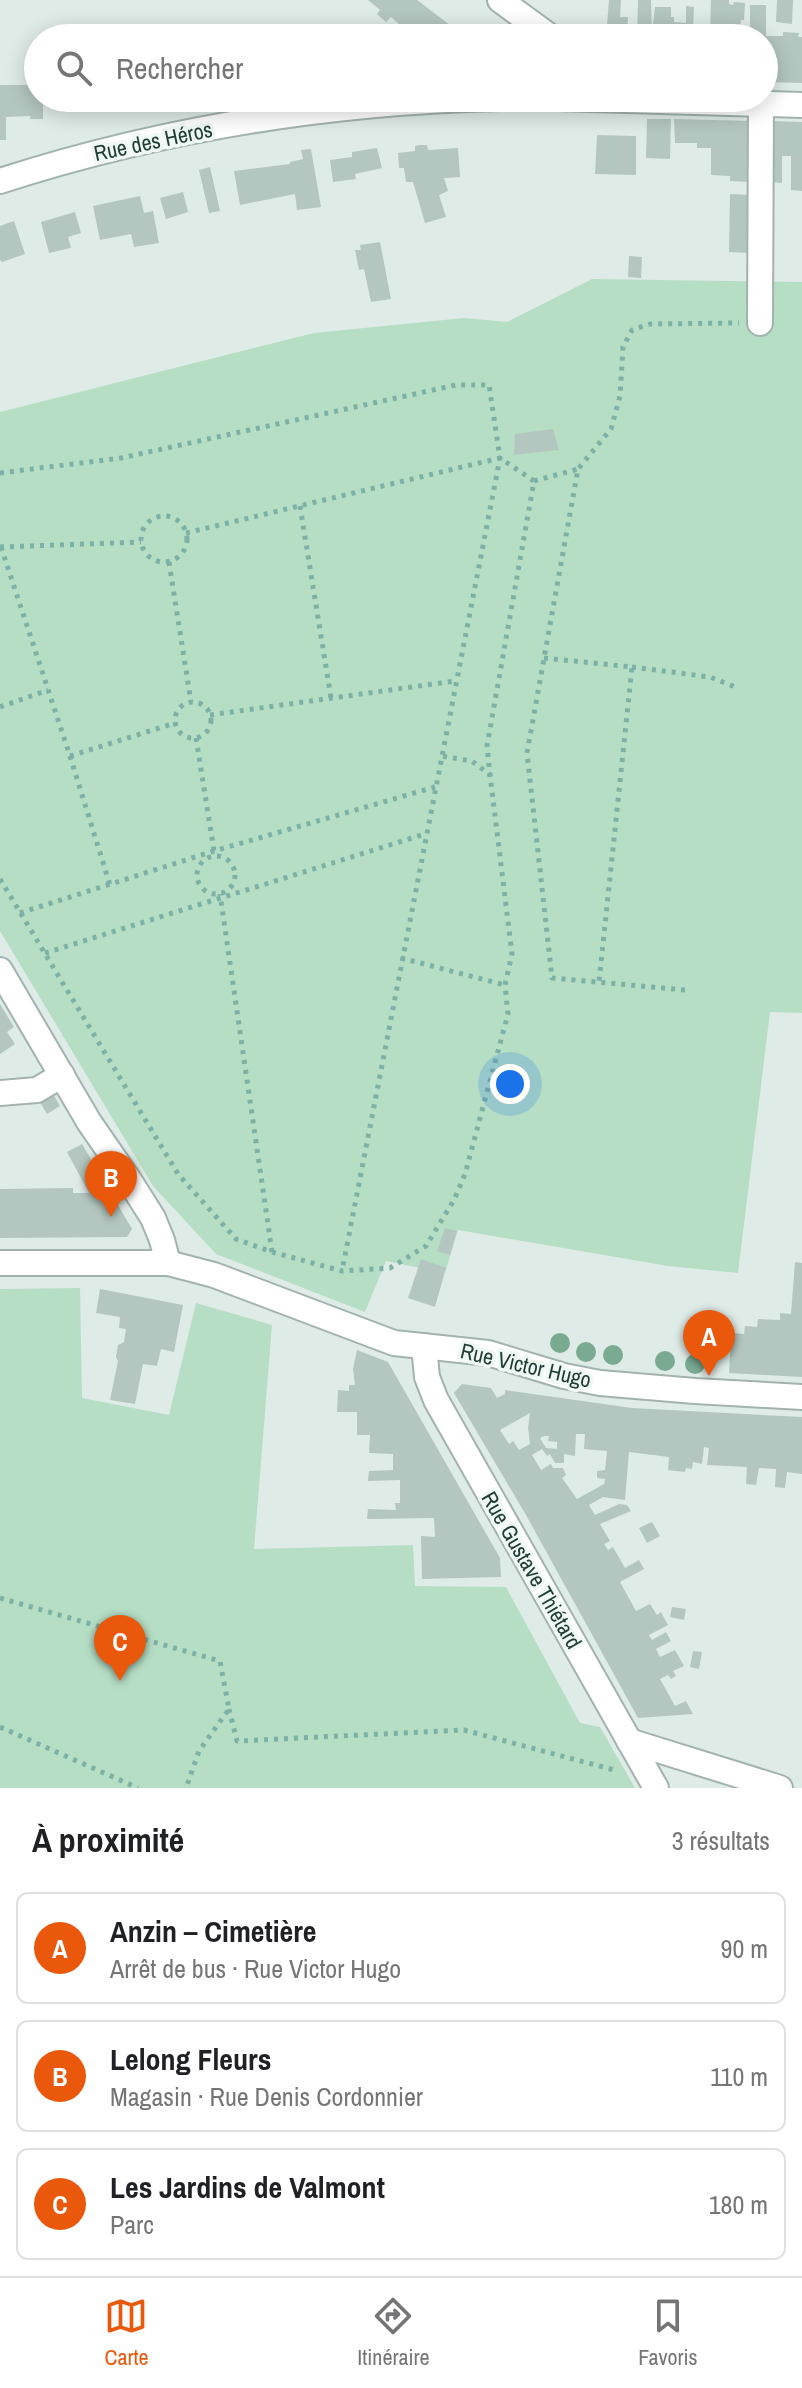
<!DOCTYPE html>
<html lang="fr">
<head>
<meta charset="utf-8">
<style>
	:root { --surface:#fff; --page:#f2f2f2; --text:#202124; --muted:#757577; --line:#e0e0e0; --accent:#ea580c }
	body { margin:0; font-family:"Archivo Narrow",sans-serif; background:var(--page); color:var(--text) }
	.you { position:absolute; left:510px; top:1084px; width:28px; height:28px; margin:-20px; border:6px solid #fff; border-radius:50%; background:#1a73e8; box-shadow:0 0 0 12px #1a73e833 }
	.badge { display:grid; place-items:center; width:52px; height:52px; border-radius:50%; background:var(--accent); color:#fff; font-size:26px; font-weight:700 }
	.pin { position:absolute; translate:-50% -66px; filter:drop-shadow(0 2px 4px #0008) }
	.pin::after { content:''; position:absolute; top:42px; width:28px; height:24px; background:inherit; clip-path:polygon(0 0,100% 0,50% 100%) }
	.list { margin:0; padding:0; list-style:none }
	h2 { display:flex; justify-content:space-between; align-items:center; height:104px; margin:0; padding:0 32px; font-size:34px }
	h2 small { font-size:26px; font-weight:400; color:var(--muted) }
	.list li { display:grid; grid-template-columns:52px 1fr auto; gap:24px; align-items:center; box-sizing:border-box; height:112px; margin:0 16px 16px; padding:0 16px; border:2px solid var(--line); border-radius:12px }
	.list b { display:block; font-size:30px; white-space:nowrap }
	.list p { margin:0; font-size:26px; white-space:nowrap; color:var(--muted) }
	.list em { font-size:26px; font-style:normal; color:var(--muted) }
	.icon { flex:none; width:44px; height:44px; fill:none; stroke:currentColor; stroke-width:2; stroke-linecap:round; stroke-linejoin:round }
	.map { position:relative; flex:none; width:802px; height:1788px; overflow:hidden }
	.search { position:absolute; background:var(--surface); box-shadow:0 4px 20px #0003; left:24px; right:24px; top:24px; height:88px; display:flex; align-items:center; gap:20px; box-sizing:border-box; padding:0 28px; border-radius:44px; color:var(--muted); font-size:30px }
	.sheet { height:488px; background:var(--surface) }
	nav { display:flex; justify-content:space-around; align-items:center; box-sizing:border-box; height:112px; border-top:2px solid var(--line); background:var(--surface); font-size:22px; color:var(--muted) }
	nav a { display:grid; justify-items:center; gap:4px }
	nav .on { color:var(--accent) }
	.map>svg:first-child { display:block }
</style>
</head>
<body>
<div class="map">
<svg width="802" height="1788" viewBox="0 0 802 1788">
	<rect width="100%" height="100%" fill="#dfebe7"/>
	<g fill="#b6dec5">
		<path d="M 592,279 L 802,282 L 802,1013 L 770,1012 L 738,1273 L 668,1266 L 458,1230 L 445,1273 L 386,1261 L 365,1312 L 216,1254 L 153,1186 L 0,931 L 0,412 L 314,333 L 464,318 L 507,322 Z"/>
		<path d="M 80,1288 L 82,1398 L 169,1415 L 196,1303 L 272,1325 L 254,1549 L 413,1545 L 415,1586 L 506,1587 L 580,1723 L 600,1727 L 635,1788 L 0,1788 L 0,1289 Z"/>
	</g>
	<g fill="#b4c6c0" fill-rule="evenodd">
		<path d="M 368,0 L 417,0 L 467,38 L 407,38 L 410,34 L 391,17 L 386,22 L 377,14 L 380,10 Z"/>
		<path d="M 609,0 L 621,0 L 620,17 L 628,17 L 627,35 L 638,35 L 637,38 L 606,38 Z"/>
		<path d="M 638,0 L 651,0 L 652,32 L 655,7 L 671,7 L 671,17 L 674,17 L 674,22 L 686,23 L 686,6 L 694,7 L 693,31 L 710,32 L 711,0 L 729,0 L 729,4 L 733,5 L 734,2 L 745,3 L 744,20 L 741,20 L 740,33 L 750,33 L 750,5 L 766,5 L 766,36 L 783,36 L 783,32 L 799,33 L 798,37 L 802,37 L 802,83 L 764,82 L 764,38 L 637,38 Z"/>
		<path d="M 777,0 L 793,0 L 792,24 L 776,22 Z"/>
		<path d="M 30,81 L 38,81 L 38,98 L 43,98 L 43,119 L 30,119 L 30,116 L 6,117 L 6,140 L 0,140 L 0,85 L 30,85 Z"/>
		<path d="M 83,98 L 157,98 L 157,100 L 84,107 Z"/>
		<path d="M 647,119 L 671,119 L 670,159 L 646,158 Z"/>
		<path d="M 674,119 L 752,121 L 751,182 L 730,181 L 730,176 L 711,175 L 711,148 L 697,148 L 697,143 L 675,143 Z"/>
		<path d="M 772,121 L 802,122 L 802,191 L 791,190 L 791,156 L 782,156 L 782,183 L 771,182 Z"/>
		<path d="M 597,135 L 636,136 L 636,175 L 595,174 Z"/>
		<path d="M 421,145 L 427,145 L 428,150 L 458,148 L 460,177 L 444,178 L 448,191 L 439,195 L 446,217 L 425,223 L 413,182 L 406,182 L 404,168 L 399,168 L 398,153 L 415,151 L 415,146 Z"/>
		<path d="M 377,148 L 382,168 L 355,174 L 356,179 L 333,182 L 330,160 L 352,157 L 352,152 Z"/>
		<path d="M 311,149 L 321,207 L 297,210 L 295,194 L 240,205 L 234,171 L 290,164 L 290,162 L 303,159 L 301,150 Z"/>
		<path d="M 210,167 L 220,211 L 209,213 L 199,170 Z"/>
		<path d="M 183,192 L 188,212 L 166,219 L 160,198 Z"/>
		<path d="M 730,194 L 750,195 L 749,253 L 729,252 Z"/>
		<path d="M 140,196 L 144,213 L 153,211 L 159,243 L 134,247 L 131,234 L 100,240 L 93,206 Z"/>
		<path d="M 75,212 L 81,233 L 68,237 L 71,248 L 49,253 L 41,222 Z"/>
		<path d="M 14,221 L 25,254 L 2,262 L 0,260 L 0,226 Z"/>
		<path d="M 380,242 L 391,299 L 371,302 L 364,269 L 359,270 L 355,250 L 361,250 L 360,245 Z"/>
		<path d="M 629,256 L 642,257 L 641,278 L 628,277 Z"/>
		<path d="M 553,429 L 559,450 L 514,455 L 515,434 Z"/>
		<path d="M 0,1004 L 14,1027 L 7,1032 L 15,1044 L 0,1054 Z"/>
		<path d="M 52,1092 L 60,1106 L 47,1114 L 38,1099 Z"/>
		<path d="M 82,1144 L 132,1229 L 127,1237 L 0,1238 L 0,1189 L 73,1188 L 73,1193 L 89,1193 L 67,1152 Z"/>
		<path d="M 445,1228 L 457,1231 L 450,1255 L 437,1251 Z"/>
		<path d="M 421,1259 L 446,1268 L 435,1307 L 408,1298 Z"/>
		<path d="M 795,1262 L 802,1263 L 802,1377 L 729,1373 L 731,1333 L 744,1334 L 745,1326 L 757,1327 L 758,1319 L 780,1320 L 780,1313 L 791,1314 Z"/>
		<path d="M 100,1289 L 183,1305 L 174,1352 L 161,1349 L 157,1366 L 143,1364 L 135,1404 L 110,1400 L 118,1361 L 116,1357 L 118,1345 L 124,1342 L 126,1329 L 119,1328 L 120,1317 L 96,1313 Z"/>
		<path d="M 357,1350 L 388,1362 L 500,1558 L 501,1577 L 422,1579 L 421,1536 L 435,1537 L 434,1518 L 367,1519 L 368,1509 L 396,1510 L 395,1503 L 400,1503 L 400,1480 L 368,1481 L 369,1471 L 393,1470 L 393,1454 L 369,1453 L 370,1435 L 357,1435 L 357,1412 L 337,1412 L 338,1390 L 349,1391 L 349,1385 L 355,1385 L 353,1369 Z"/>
		<path d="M 462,1384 L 491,1388 L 497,1398 L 505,1394 L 505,1390 L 632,1408 L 802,1417 L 802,1474 L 787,1472 L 785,1488 L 775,1487 L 776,1469 L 759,1468 L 756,1485 L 746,1484 L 747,1467 L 707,1465 L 709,1448 L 704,1447 L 702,1464 L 693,1462 L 692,1469 L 686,1468 L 685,1472 L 668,1470 L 669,1457 L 629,1452 L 625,1500 L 603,1497 L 589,1505 L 595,1515 L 619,1504 L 627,1505 L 631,1511 L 600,1524 L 610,1541 L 604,1544 L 608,1550 L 613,1547 L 625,1568 L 639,1560 L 644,1569 L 620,1582 L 636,1611 L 650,1604 L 657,1615 L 661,1612 L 668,1625 L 649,1635 L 652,1640 L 666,1632 L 671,1641 L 656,1649 L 660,1657 L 675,1650 L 684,1666 L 673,1671 L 676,1676 L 671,1679 L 668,1675 L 660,1679 L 675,1706 L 686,1701 L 693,1714 L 638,1718 L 526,1515 L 454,1393 ZM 530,1413 L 528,1428 L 530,1444 L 519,1450 L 513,1441 L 509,1444 L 500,1430 ZM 576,1434 L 585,1434 L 584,1449 L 607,1451 L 605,1470 L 597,1471 L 597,1478 L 605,1479 L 604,1484 L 577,1499 L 562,1478 L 566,1475 L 563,1468 L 553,1468 L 551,1464 L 541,1470 L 532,1455 L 542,1449 L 547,1456 L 550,1454 L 555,1463 L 564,1463 L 564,1454 L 575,1456 ZM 544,1436 L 549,1436 L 548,1441 L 557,1442 L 557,1449 L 546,1448 L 540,1438 Z"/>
		<path d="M 652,1522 L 660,1536 L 647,1543 L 639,1528 Z"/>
		<path d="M 672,1607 L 686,1609 L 684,1620 L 670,1617 Z"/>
		<path d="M 693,1651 L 702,1652 L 699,1669 L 690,1667 Z"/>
	</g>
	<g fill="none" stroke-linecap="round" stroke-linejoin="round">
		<g stroke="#a2b3af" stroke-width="28">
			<g id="minor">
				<path d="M 500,0 L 552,38"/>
				<path d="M 557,98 L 802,105"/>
				<path d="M 0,181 C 161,129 331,102 500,98"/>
				<path d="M 760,323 L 761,104"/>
				<path d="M 0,970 L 89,1122 L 129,1180 L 153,1218 L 162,1240 L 168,1263"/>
				<path d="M 0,1093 L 37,1090 L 62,1075"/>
				<path d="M 0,1263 L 168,1263 L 214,1275 L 394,1343 L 488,1353 L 564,1376 L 600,1383 L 695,1391 L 802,1397"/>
				<path d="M 424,1346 L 427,1377 L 436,1400 L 656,1788"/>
				<path d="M 629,1741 L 780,1788"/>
			</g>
		</g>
		<g stroke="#7db1a6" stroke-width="5" stroke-dasharray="4 6" stroke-linecap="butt">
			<path d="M 0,473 L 121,458 L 456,385 L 489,385 L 500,458 L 342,1271"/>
			<path d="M 534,481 L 578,469"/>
			<path d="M 300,506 L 331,698"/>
			<circle cx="164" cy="539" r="23"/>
			<path d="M 186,533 L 500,458 L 534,481 L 487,746 L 490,775"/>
			<path d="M 0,547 L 141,542"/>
			<path d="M 1,547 L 70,756 L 175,723"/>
			<path d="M 169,562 L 191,702"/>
			<path d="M 544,658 L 632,667 L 599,982"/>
			<path d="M 632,667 L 710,677 L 738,688"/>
			<circle cx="193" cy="720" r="18"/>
			<path d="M 0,707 L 48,690"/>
			<path d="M 210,715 L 455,681"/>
			<path d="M 196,738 L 214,851"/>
			<path d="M 70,756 L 110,885"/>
			<circle cx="216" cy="875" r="19"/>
			<path d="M 0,879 L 178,1174 L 236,1239 L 272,1252 L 220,894"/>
			<path d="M 20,913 L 214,851 L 435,787"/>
			<path d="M 45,953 L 425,834"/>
			<path d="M 401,958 L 505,985"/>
			<path d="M 685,990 L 552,978 L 527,753 L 578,469 L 611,429 L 620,396 L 623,347 L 632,330 L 650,324 L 739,323"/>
			<path d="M 272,1252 L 342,1271 L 390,1268 L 426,1246 L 454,1200 L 465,1174 L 508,1014 L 505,985 L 512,954 L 490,775 L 472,761 L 441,756"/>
			<path d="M 0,1598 L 220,1661 L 229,1709 L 199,1751 L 186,1788"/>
			<path d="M 229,1709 L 237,1741 L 464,1730 L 618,1771"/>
			<path d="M 0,1727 L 138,1788"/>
		</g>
		<use href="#minor" stroke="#fff" stroke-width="24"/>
	</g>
	<g fill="#7aaa92">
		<circle cx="560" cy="1343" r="10"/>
		<circle cx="586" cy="1352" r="10"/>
		<circle cx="613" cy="1355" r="10"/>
		<circle cx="665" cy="1361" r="10"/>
		<circle cx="695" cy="1364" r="10"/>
	</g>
	<g text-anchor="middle" stroke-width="7" stroke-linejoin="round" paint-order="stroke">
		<g font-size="22" fill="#1f3c37" stroke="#f0f8f4">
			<text transform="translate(153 141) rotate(-12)" y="8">Rue des Héros</text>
			<text transform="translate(526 1365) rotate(13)" y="8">Rue Victor Hugo</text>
			<text transform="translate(532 1570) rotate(60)" y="8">Rue Gustave Thiétard</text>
		</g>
	</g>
</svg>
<div class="you"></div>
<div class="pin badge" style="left:709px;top:1376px">A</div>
<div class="pin badge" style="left:111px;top:1217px">B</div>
<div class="pin badge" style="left:120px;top:1681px">C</div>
<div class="search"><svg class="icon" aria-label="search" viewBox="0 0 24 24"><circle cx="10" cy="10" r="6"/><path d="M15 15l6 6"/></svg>Rechercher</div>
</div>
<section class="sheet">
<h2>À proximité<small>3 résultats</small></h2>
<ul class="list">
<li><span class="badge">A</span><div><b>Anzin – Cimetière</b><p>Arrêt de bus · Rue Victor Hugo</p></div><em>90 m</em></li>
<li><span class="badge">B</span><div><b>Lelong Fleurs</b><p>Magasin · Rue Denis Cordonnier</p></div><em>110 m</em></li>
<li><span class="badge">C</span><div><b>Les Jardins de Valmont</b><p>Parc</p></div><em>180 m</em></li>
</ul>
</section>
<nav>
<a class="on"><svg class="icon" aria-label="map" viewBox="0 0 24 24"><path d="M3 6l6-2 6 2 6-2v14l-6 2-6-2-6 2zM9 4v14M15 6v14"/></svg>Carte</a>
<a><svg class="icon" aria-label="directions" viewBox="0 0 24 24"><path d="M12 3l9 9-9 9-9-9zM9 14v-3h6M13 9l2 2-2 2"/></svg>Itinéraire</a>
<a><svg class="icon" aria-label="saved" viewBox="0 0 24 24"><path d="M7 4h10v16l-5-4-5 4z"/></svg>Favoris</a>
</nav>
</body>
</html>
